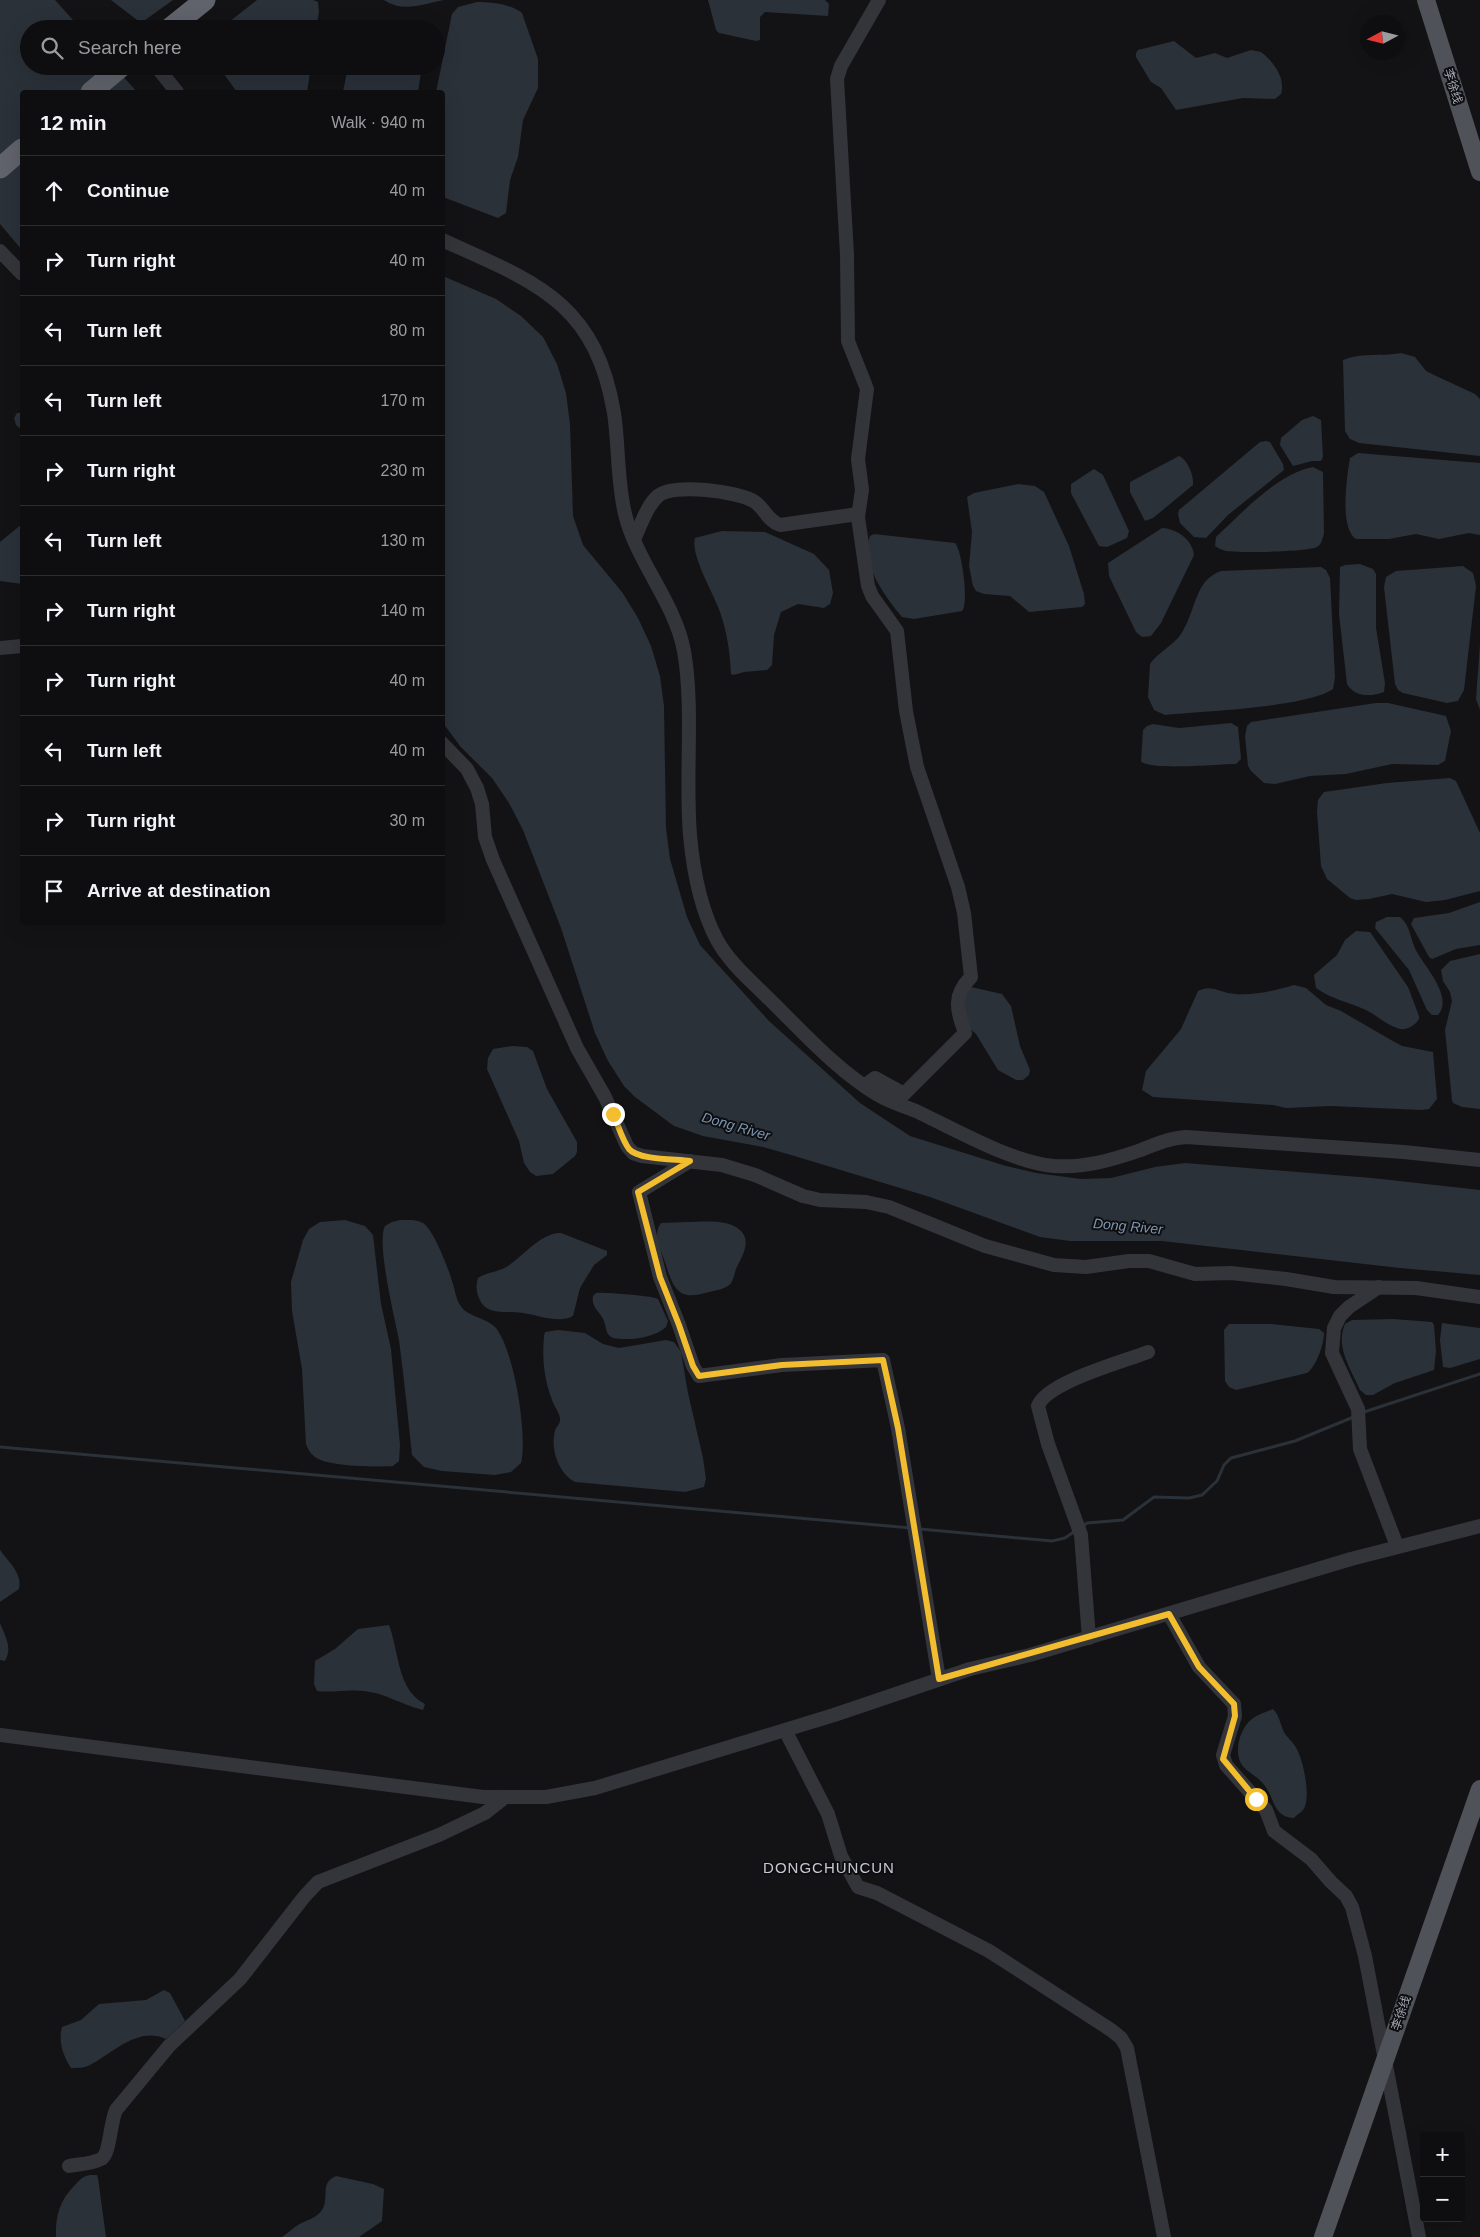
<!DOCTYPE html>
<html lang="en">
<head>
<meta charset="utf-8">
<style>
	:root { --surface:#0e0e10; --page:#1c1c1e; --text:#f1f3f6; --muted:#9b9c9f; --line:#2e2e30 }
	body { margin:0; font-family:Arial,"Noto Sans SC",sans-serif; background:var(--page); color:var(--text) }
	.controls { position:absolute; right:15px; bottom:15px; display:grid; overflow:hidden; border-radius:5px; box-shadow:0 5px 20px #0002 }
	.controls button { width:45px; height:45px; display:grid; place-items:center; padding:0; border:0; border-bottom:1px solid var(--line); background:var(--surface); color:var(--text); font:25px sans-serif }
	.compass { position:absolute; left:1360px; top:15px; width:45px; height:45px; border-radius:50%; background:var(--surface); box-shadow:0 5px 20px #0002; rotate:263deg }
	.stop { position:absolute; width:15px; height:15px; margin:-11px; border:4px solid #f2bd2e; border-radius:50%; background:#fff }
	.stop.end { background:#f2bd2e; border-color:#fff; box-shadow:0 1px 5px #0008 }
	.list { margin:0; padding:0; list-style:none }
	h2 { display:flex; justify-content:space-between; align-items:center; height:65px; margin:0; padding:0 20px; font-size:21px }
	h2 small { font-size:16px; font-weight:400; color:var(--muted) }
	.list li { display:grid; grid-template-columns:32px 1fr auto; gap:15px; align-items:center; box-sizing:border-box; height:70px; padding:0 20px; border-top:1px solid var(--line) }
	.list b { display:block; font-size:19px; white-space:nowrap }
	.list em { font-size:16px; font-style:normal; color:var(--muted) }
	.icon { flex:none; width:28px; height:28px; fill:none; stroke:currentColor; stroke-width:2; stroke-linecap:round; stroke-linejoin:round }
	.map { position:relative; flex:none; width:1480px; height:2237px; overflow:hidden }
	.search { position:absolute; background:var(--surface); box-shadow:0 5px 20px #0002; left:20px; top:20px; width:425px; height:55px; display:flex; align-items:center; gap:12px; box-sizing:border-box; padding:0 18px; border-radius:28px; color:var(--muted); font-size:19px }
	.panel { position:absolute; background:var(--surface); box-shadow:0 5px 20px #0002; left:20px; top:90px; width:425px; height:835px; border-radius:5px }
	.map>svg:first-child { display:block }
</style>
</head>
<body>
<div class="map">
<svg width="1480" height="2237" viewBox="0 0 1480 2237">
	<rect width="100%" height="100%" fill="#131315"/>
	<g fill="#2a3139">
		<path d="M 0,0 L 55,0 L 81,29 L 29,29 L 29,66 L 114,66 L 137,92 L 22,92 L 22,250 L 0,224 Z"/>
		<path d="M 111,0 L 173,0 L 141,23 Z"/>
		<path d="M 257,0 L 313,0 L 318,2 L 319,12 L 316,29 L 220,29 Z"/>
		<path d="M 384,0 L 444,0 C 423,4 403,13 384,0 Z"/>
		<path d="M 708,0 L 825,0 L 829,4 L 828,16 L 765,12 L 760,17 L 760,40 L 756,41 L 719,33 L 716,30 Z"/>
		<path d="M 477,2 C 491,2 511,4 522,13 L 538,59 L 538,88 L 523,120 L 518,157 L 510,180 L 506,213 L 498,218 L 443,197 L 442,92 L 436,92 L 452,14 L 458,7 Z"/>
		<path d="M 363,20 L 366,21 L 412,29 L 355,29 L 357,23 Z"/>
		<path d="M 1174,41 L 1196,58 L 1215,53 L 1227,58 L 1251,50 L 1261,52 C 1273,61 1286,78 1281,94 L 1275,99 L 1243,98 L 1176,110 L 1161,88 L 1151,82 L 1136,57 L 1136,53 L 1138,50 Z"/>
		<path d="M 218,66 L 311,66 L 307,92 L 237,92 Z"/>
		<path d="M 348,66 L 422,66 L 418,92 L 343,92 Z"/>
		<path d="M 443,276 L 496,299 L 521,316 L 543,337 L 557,364 L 566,393 L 570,424 L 573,516 L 583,545 L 622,592 L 638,618 L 651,646 L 660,676 L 664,706 L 666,828 L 670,859 L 687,917 L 700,945 L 769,1021 L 860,1103 L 910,1136 L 1006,1166 L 1036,1173 L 1081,1179 L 1111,1178 L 1155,1167 L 1185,1163 L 1372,1178 L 1480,1190 L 1480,1275 L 1400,1268 L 1162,1241 L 1070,1241 L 1040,1237 L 930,1197 L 791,1155 L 763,1147 L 703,1136 L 674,1126 L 635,1097 L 624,1086 L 608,1061 L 595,1033 L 561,928 L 523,830 L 509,803 L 492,778 L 460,746 L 443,723 Z"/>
		<path d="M 1401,353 L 1415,357 L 1426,371 L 1434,375 L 1475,394 L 1480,399 L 1480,456 L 1359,443 L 1350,439 L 1345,431 L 1343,360 C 1363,352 1381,357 1401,353 Z"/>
		<path d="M 17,413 L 22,413 L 22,430 L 16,425 L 14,418 Z"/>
		<path d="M 1313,416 L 1321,420 L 1323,457 L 1321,461 L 1312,461 L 1293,466 L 1280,445 L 1281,438 L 1302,420 Z"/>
		<path d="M 1266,441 L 1270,442 L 1283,464 L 1284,470 L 1228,515 L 1206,538 L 1194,537 L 1180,523 L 1178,514 L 1179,510 L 1260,442 Z"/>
		<path d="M 1358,453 L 1480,463 L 1480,535 L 1469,533 L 1439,539 L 1416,534 L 1389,539 L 1356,539 C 1339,528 1347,476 1350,458 Z"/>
		<path d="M 1179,456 C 1188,460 1194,476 1193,485 L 1153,518 L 1145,521 L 1130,492 L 1130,482 Z"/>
		<path d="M 1313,467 L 1323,472 L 1324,534 C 1322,539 1322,544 1317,547 C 1308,552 1237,553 1226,551 C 1222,550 1218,548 1215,546 L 1216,537 C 1242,513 1277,474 1313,467 Z"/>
		<path d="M 1094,469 L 1103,475 L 1129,531 L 1127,538 L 1107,547 L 1099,546 L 1071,493 L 1071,484 Z"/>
		<path d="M 1018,484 L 1035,486 L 1044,492 L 1069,546 L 1084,594 L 1085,604 L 1082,607 L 1029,612 L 1010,596 L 984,594 L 976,591 L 973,586 L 969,566 L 972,532 L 967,497 L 974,493 Z"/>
		<path d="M 22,524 L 22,584 L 0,581 L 0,542 Z"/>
		<path d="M 1162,528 C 1177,529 1192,539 1194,555 L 1161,623 L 1151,636 L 1142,637 L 1136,632 L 1109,576 L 1108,563 Z"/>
		<path d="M 722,531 L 765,532 L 814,554 L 829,570 L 833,593 L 830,604 L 824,608 L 798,604 L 781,612 L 774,635 L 772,665 L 767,670 L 744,672 L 734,675 L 731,674 C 730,652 727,632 720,612 C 714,594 690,555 695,538 Z"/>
		<path d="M 874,534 L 955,543 C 962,550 969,604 962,611 L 914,619 L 902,617 C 886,598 859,562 870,536 Z"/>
		<path d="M 1360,564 L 1373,569 L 1376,574 L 1376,628 L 1385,683 L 1384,692 C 1371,697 1354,697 1347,684 L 1339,614 L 1340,567 L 1345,565 Z"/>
		<path d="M 1463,566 L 1473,573 L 1476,586 L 1464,690 L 1458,701 L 1447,703 L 1403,693 L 1398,690 L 1395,684 L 1384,587 L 1386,577 L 1396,571 Z"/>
		<path d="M 1321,567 L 1326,570 L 1330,578 L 1335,677 L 1333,689 C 1305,708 1202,711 1165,715 L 1154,710 L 1148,697 L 1150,664 C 1158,652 1173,646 1181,634 C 1196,612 1194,580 1221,571 Z"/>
		<path d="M 1480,644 L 1480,710 L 1476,699 Z"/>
		<path d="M 1376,703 L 1388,703 L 1446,716 L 1451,731 L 1445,761 L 1438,765 L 1392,764 L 1346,774 L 1310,776 L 1275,784 L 1264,783 L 1251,771 L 1248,766 L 1245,736 L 1247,726 L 1251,722 Z"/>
		<path d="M 1231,723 L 1238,727 L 1241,759 L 1236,764 C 1220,764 1148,771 1141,761 L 1143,730 L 1147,726 L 1153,724 L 1179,728 Z"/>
		<path d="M 1450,778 L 1456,781 L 1480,833 L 1480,891 L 1445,900 L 1426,902 L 1392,894 L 1369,899 L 1356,900 L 1350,898 L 1327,879 L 1321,866 L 1317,812 L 1318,800 L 1324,792 L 1387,783 Z"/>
		<path d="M 1480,902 L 1480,945 L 1456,949 L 1432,959 L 1429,957 L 1411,924 L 1414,918 L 1449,913 Z"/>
		<path d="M 1387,917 L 1400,917 C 1411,926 1410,940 1417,952 C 1425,967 1454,998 1438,1015 L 1432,1015 L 1427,1010 L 1409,970 L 1375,928 L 1376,922 Z"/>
		<path d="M 1356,931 L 1370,932 L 1408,987 L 1419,1016 L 1419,1019 C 1415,1025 1409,1030 1400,1029 C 1388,1026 1376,1015 1366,1010 C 1349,1002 1331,999 1316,988 L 1314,975 L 1337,955 L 1345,940 Z"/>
		<path d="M 1480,954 L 1480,1109 L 1462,1107 L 1453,1103 L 1452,1100 L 1445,1030 L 1452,1001 L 1450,992 L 1443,981 L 1441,970 L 1450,961 Z"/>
		<path d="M 1294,985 L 1306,988 L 1326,1005 L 1341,1011 L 1391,1040 L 1402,1046 L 1433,1052 L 1437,1099 L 1429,1109 L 1422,1110 L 1331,1106 L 1286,1108 L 1273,1105 L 1153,1097 L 1142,1090 L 1146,1071 L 1181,1029 L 1198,991 C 1209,985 1217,990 1228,993 C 1249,997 1274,991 1294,985 Z"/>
		<path d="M 971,987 L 1002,994 L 1011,1006 L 1020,1046 L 1030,1070 L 1029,1075 L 1023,1080 L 1016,1080 L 998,1070 L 976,1034 L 968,1027 L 963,1015 L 965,991 Z"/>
		<path d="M 512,1046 L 527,1047 L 533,1051 L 547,1089 L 577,1142 L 577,1152 L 575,1156 L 553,1174 L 536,1176 L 530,1172 L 524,1163 L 519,1141 L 487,1069 L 488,1058 L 493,1049 Z"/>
		<path d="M 345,1220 L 365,1226 L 373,1235 L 381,1304 L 391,1349 L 400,1445 L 399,1461 L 393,1466 C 376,1467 328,1467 315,1457 C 310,1453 308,1449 306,1444 L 302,1369 L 292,1311 L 291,1282 L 303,1240 L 309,1229 L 320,1222 Z"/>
		<path d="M 400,1220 C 407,1220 416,1219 423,1223 C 434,1230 449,1270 453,1284 C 455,1290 456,1299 460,1305 C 467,1317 485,1317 495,1327 C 514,1348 528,1436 521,1463 L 511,1472 L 495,1475 L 442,1471 L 424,1467 L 412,1455 C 408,1417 404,1378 399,1340 C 395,1319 376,1243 385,1226 L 392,1222 Z"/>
		<path d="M 686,1222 C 702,1222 729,1218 741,1231 C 752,1242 741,1258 736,1269 C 734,1275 733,1283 728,1286 C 722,1290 712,1291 705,1293 C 677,1301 673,1287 665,1262 C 661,1250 652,1234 661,1223 Z"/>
		<path d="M 561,1233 L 607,1251 L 607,1255 L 594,1265 L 580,1288 L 573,1316 C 559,1324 538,1315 523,1313 C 507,1310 486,1317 479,1298 C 476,1291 476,1285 478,1278 C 487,1272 499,1272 508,1266 C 523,1256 542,1232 561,1233 Z"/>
		<path d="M 596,1293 C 603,1292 653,1296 658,1299 L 668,1321 L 666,1327 C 654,1338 629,1341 613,1338 C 605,1334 607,1329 604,1321 C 600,1311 591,1308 593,1296 Z"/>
		<path d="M 1393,1319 L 1432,1322 L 1434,1325 L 1436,1351 L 1434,1370 L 1395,1383 L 1373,1395 L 1366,1395 L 1360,1390 C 1351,1369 1335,1347 1345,1324 L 1352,1320 Z"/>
		<path d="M 1442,1323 L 1480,1328 L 1480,1359 L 1450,1368 L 1443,1367 L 1440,1340 Z"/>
		<path d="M 1229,1324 L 1271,1324 L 1319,1329 L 1324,1333 C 1324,1344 1316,1367 1307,1373 L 1236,1390 L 1229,1387 L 1225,1381 L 1224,1330 Z"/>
		<path d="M 558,1330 L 585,1333 L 603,1344 L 619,1348 L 666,1340 L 674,1342 L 681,1352 L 688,1393 L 703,1458 L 706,1479 L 704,1487 L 685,1492 L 575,1482 C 559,1474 550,1449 555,1431 C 556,1426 561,1424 560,1418 C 559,1412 554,1406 552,1400 C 544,1379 542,1358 544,1336 L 545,1332 Z"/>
		<path d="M 0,1550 C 8,1561 23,1574 19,1589 L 0,1602 Z"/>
		<path d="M 0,1623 C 5,1636 13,1648 5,1661 L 0,1660 Z"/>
		<path d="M 389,1625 C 399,1651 397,1690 425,1704 L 423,1710 C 402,1705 385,1693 364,1691 C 348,1689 332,1693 317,1691 L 314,1684 L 315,1661 L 335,1649 L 358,1629 Z"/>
		<path d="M 1273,1709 C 1280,1716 1280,1725 1285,1734 C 1288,1738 1292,1741 1295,1746 C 1303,1757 1312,1799 1303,1810 C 1301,1813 1296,1815 1294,1818 C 1273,1817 1275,1799 1265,1786 C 1259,1777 1248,1773 1242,1765 C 1233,1752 1240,1728 1252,1719 C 1258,1714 1266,1712 1273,1709 Z"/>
		<path d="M 164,1990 L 170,1993 L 185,2021 L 166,2039 C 138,2026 113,2053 90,2065 C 85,2068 77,2068 71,2068 C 63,2056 58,2041 62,2027 L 81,2020 L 99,2004 L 146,2000 Z"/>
		<path d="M 90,2175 L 97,2175 L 98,2178 L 106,2237 L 56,2237 C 55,2217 60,2200 74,2186 C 80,2180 81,2177 90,2175 Z"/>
		<path d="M 336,2176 L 373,2184 L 384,2189 L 382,2221 L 359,2237 L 282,2237 C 288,2233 293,2228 298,2225 C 306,2220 317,2218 322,2210 C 330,2198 319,2183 336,2176 Z"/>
	</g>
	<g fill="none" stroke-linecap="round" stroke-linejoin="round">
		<g stroke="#2a3139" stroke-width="3">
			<path d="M 1361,1413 L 1480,1374"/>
			<path d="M 0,1447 L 911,1528"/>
			<path d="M 1083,1526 L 1087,1523 L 1123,1520 L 1154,1497 L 1189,1498 L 1202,1495 L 1217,1481 L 1224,1465 L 1231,1458 L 1295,1441 L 1356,1416"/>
			<path d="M 920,1529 L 1052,1541 L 1065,1538 L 1075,1531"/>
		</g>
		<g stroke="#34353a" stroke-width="14">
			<path d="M 156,66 L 177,92"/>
			<path d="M 442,240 C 535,282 595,301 614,413 C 619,446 617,481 625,514 C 637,563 675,602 684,651 C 694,709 685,776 690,835 C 693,869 701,910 717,940 C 729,962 749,979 766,996 C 801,1030 836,1070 878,1095 C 890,1102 903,1106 916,1111 C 956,1130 1011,1162 1054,1166 C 1085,1168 1112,1160 1141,1150 C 1156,1144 1170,1138 1186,1137 L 1404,1152 L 1480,1160"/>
			<path d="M 0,251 L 22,274"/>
			<path d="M 634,539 C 641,526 646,506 658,496 C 673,483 739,491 755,502 C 765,509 767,520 780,525 L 858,514"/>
			<path d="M 0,648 L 22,646"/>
			<path d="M 442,743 L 467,769 L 477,788 L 482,804 L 485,837 L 493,860 L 577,1048 L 605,1097 L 627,1146 L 633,1153 L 642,1156 L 722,1165 L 755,1175 L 803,1196 L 820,1200 L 866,1202 L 889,1207 L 985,1246 L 1054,1265 L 1086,1267 L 1129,1261 L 1149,1261 L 1195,1274 L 1231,1273 L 1286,1279 L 1334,1287 L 1416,1288 L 1480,1297"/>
			<path d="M 864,1086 L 875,1078 L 904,1094 L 965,1033 C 957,1010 952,996 971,977 L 964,913 L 958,887 L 917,767 L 906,711 L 897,631 L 872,596 L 868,586 L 858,517 L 862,490 L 858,459 L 867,389 L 848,341 L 847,255 L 837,79 L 841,66 L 879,0"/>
			<path d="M 690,1161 L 639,1192 L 660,1277 L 679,1325 L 693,1366 L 699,1376 L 782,1365 L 883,1360 L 898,1428 L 939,1679"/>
			<path d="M 1379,1287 L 1349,1307 L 1340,1316 L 1334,1328 L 1332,1353 L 1358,1409 L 1360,1449 L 1397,1546"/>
			<path d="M 1169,1614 L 1199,1667 L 1234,1704 L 1235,1716 L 1223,1755 L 1226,1765 L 1266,1810 L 1274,1831 L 1311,1859 L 1331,1882 L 1346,1896 L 1352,1907 L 1365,1956 L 1419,2237"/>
			<path d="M 1089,1638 L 1081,1535 L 1048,1444 L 1038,1406 C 1047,1382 1123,1362 1148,1352"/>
			<path d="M 785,1730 L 828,1814 L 841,1856 L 858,1887 L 877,1893 L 989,1951 L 1111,2030 L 1121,2038 L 1127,2048 L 1164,2237"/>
			<path d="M 0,1735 L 483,1797 L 546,1797 L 595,1788 L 834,1715 L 970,1669 L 1030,1655 L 1351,1559 L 1480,1526"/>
			<path d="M 69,2166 C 79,2164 92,2164 101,2159 C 110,2155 110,2123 116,2110 L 169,2046 L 240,1979 L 304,1897 L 318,1882 L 439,1835 L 485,1813 L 504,1798"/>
		</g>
		<g stroke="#505259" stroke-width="18">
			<path d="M 1426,0 L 1480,172"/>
			<path d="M 1323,2237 L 1480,1789"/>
		</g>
		<g stroke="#60636b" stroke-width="21">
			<path d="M 169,29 L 205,0"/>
			<path d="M 91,92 L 122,66"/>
			<path d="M 0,168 L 22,149"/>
		</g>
	</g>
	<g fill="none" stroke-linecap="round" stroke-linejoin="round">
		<path stroke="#f2bd2e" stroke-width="6" d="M 613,1114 C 618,1124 622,1140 629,1149 C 638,1160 676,1159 690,1161 L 638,1192 L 660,1277 L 679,1325 L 693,1366 L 699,1376 L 782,1365 L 883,1360 L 898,1428 L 939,1679 L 1169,1614 L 1199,1667 L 1234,1704 L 1235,1716 L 1223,1759 L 1256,1799"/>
	</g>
	<g text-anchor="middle" stroke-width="4" stroke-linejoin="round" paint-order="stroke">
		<g font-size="12" fill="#a5a9b6" stroke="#0e0e10">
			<text transform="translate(1453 86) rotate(73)" y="4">李徐线</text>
			<text transform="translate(1401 2013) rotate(-71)" y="4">李徐线</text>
		</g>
		<g font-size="14" font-style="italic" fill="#7b95b1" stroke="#0e0e10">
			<text transform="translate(736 1126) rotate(16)" y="5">Dong River</text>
			<text transform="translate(1128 1226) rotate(5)" y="5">Dong River</text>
		</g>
		<g font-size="15" letter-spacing="1" fill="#c6c8d2" stroke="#0e0e10">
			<text x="829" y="1873">DONGCHUNCUN</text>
		</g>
	</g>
</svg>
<div class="controls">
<button>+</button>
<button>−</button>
</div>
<svg class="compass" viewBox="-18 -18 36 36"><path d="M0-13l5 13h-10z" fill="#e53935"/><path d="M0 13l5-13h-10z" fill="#9b9c9f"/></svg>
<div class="stop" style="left:1256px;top:1799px"></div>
<div class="stop end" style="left:613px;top:1114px"></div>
<div class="search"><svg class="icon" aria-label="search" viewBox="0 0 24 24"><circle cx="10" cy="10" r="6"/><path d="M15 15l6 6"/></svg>Search here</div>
<section class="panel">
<h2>12 min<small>Walk · 940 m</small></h2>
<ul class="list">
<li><svg class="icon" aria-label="ahead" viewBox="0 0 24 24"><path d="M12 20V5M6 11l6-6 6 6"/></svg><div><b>Continue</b></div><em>40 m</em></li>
<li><svg class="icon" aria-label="right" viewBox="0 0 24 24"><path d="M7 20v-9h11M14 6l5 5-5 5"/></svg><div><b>Turn right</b></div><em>40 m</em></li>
<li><svg class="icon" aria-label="left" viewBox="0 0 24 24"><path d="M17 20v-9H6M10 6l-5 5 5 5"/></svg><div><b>Turn left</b></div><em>80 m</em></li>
<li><svg class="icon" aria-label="left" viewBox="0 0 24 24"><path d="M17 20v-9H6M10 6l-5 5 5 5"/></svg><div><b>Turn left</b></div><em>170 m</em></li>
<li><svg class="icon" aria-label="right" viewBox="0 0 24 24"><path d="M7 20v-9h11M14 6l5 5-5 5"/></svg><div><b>Turn right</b></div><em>230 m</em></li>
<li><svg class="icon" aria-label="left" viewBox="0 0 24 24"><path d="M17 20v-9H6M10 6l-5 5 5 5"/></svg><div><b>Turn left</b></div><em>130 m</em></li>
<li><svg class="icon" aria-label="right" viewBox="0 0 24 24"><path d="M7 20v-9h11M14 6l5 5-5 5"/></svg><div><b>Turn right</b></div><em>140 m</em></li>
<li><svg class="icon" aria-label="right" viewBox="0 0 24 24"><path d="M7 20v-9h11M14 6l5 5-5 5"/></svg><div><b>Turn right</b></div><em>40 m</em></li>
<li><svg class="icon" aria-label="left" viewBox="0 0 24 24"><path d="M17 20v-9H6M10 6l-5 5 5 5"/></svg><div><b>Turn left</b></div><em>40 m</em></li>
<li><svg class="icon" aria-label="right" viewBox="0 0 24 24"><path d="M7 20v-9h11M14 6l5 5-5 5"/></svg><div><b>Turn right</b></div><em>30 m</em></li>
<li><svg class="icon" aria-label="arrive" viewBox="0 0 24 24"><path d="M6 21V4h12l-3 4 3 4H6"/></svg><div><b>Arrive at destination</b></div></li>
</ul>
</section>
</div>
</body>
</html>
